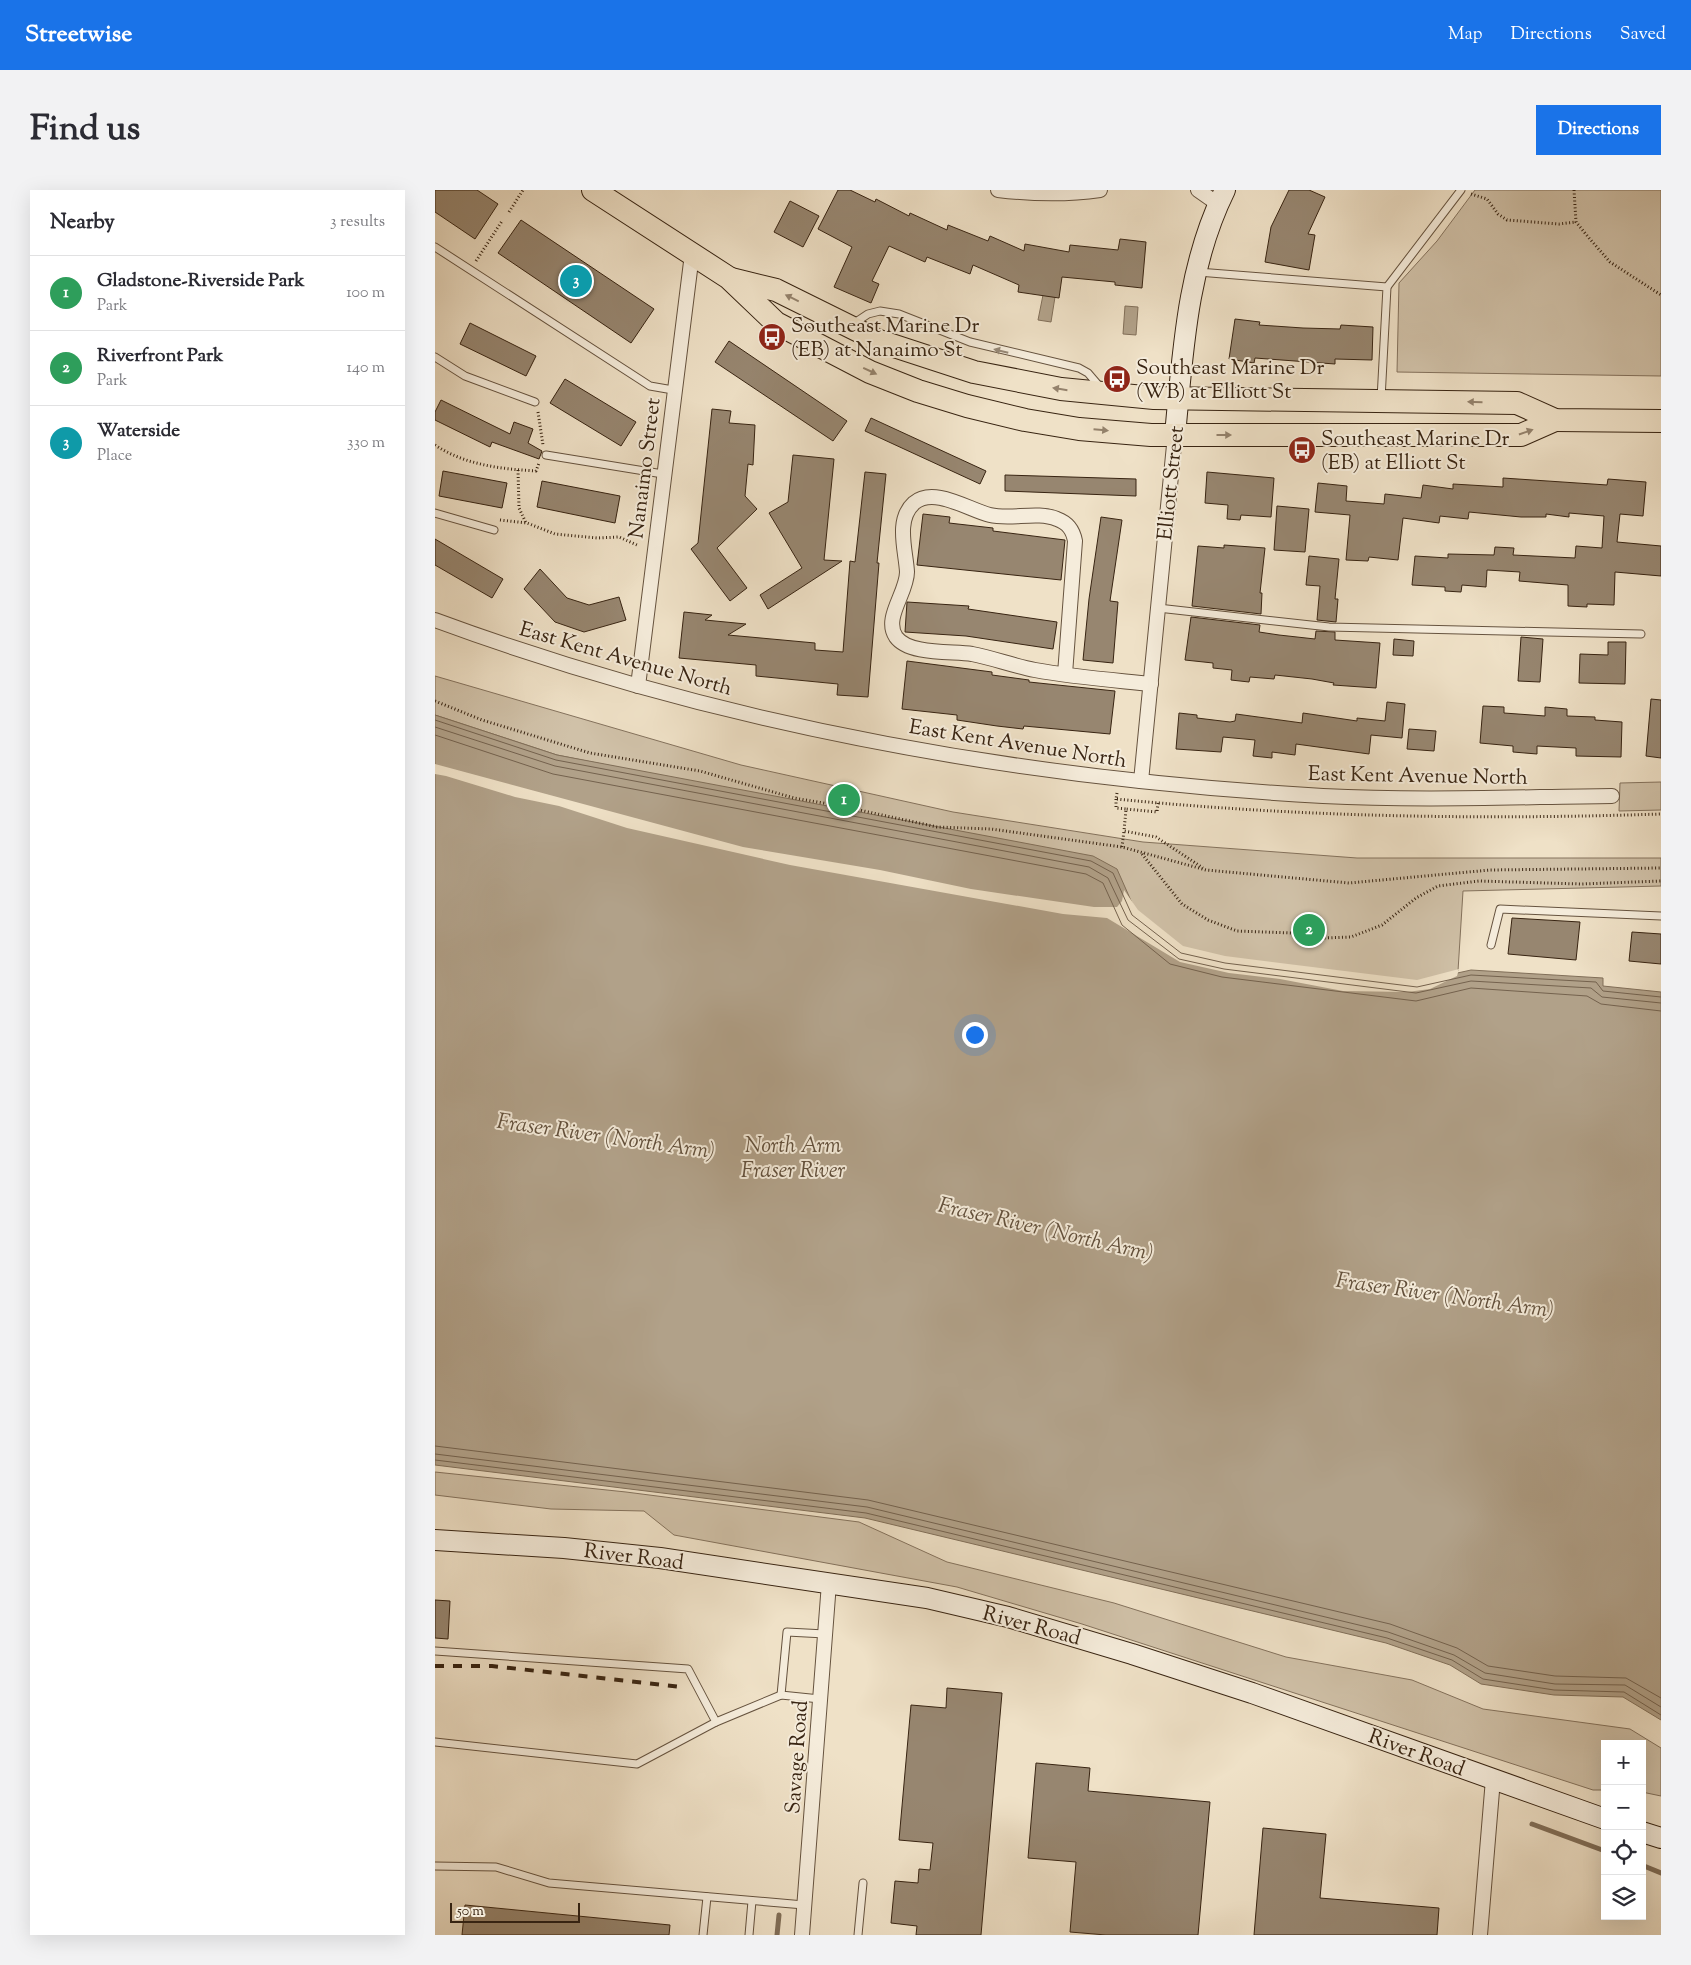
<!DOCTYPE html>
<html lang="en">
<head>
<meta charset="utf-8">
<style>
	:root { --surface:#fff; --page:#f2f2f3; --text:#2b2b33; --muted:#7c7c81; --line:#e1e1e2; --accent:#1a73e8 }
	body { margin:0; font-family:"Sorts Mill Goudy",serif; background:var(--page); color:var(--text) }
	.controls { position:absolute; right:15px; bottom:15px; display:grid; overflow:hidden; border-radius:0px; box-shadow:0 5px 20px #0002 }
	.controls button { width:45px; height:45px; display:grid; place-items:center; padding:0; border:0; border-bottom:1px solid var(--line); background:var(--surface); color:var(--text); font:25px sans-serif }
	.scale { position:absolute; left:15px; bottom:12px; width:130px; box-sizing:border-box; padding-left:5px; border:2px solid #382412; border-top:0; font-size:14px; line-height:18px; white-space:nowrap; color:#382412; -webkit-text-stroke:4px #f5ecdb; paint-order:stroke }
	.you { position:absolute; left:539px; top:844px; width:18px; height:18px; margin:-12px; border:4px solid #fff; border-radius:50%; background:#1a73e8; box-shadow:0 0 0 8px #1a73e833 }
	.badge { display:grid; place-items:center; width:32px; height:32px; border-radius:50%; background:var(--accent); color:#fff; font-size:16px; font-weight:700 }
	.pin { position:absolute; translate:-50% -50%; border:2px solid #fff; box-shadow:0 1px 5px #0006 }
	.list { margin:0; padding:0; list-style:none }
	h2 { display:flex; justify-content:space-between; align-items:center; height:65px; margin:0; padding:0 20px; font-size:21px }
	h2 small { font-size:16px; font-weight:400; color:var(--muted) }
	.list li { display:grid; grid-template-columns:32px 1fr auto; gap:15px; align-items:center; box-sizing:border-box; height:75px; padding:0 20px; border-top:1px solid var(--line) }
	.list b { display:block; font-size:19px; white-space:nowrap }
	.list p { margin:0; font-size:16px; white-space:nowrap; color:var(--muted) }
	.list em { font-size:16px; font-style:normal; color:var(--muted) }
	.icon { flex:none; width:28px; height:28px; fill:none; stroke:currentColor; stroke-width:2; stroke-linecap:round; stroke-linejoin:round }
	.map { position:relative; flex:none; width:1226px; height:1745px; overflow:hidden; border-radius:0px }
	header { display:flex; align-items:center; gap:30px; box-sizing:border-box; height:70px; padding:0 25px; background:var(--accent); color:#fff }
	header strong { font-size:24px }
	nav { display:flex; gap:28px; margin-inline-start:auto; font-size:18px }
	.intro { display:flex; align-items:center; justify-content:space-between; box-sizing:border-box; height:120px; padding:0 30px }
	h1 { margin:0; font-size:35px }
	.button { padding:12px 22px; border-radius:0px; background:var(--accent); color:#fff; font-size:18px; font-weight:700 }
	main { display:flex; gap:30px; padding:0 30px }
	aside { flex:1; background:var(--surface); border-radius:0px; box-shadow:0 5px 20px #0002 }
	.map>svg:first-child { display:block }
</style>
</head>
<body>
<header>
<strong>Streetwise</strong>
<nav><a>Map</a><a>Directions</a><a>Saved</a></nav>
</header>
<div class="intro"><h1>Find us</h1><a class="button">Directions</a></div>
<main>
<aside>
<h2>Nearby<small>3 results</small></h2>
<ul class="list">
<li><span class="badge" style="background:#2e9e5b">1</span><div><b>Gladstone-Riverside Park</b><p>Park</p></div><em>100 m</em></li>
<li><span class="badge" style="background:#2e9e5b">2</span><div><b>Riverfront Park</b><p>Park</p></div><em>140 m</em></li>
<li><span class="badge" style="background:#0f9aa8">3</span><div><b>Waterside</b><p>Place</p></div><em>330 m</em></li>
</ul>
</aside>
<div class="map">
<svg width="1226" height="1745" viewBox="0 0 1226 1745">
	<rect width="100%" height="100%" fill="#efe1c7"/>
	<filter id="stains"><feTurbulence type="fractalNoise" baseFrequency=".004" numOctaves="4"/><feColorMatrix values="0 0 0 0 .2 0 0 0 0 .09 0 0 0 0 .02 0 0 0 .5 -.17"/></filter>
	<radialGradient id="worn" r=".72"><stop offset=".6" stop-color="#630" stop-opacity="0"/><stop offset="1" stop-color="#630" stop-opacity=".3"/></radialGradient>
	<g fill="#d0c1a8" stroke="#84725d">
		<path d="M 1040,0 L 1226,0 L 1226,186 L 962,182 L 964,93 L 1002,51 Z"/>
		<path d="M 0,486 L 306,575 L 518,622 L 708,652 L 922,668 L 1226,668 L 1226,696 L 1028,701 L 1023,781 L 982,792 L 790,768 L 746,759 L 100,565 L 287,598 L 122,565 L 0,525 Z"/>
		<path d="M 1226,592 L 1226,620 L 1184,621 L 1185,593 Z"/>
		<path d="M 0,1282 L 191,1302 L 424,1332 L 512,1372 L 679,1413 L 851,1467 L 977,1490 L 1048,1519 L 1195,1539 L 1226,1558 L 1226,1606 L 1207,1602 L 1207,1554 L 1170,1554 L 1170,1600 L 1158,1600 L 647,1434 L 522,1397 L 239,1345 L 209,1321 L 116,1319 L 0,1305 Z"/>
	</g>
	<g fill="#b1a189" stroke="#816f59">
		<path d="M 608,105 L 620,107 L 616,132 L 603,130 Z"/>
		<path d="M 690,116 L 703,117 L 701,145 L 688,144 Z"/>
		<path d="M 0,525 L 122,565 L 658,666 L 682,679 L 701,722 L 747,759 L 790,768 L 982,792 L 1036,780 L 1168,788 L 1168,796 L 1226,802 L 1226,1530 L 1188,1507 L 1119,1505 L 1046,1494 L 1015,1475 L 951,1453 L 430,1328 L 0,1275 Z"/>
	</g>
	<path fill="#efe1c7" d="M 0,574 L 308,657 L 445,680 L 536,699 L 659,717 L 682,717 L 687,711 L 689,700 L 703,720 L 748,756 L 790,766 L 982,790 L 1024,779 L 1022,786 L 995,799 L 972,802 L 908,801 L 845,789 L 794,783 L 745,772 L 672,728 L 628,724 L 355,675 L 192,638 L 124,616 L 80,607 L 11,586 L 0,584 Z"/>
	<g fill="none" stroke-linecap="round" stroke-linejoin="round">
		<g stroke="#74624e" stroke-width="1">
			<path d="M 0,530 L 121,570 L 656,671 L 678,683 L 697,725 L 746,763 L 790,773 L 982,797 L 1036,785 L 1161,792 L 1168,801 L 1226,807"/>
			<path d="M 0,537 L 120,576 L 654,677 L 673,688 L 693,730 L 744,769 L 789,779 L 981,803 L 1036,791 L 1156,798 L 1167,807 L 1226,813"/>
			<path d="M 0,545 L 118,584 L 651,684 L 668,693 L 687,735 L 735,774 L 787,787 L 981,811 L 1036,798 L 1152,806 L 1166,814 L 1226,821"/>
			<path d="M 0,1256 L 433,1310 L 955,1434 L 1022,1458 L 1053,1476 L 1120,1486 L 1191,1488 L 1226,1508"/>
			<path d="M 0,1264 L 432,1317 L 953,1442 L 1019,1465 L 1050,1483 L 1120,1494 L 1190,1495 L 1226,1517"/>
			<path d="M 0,1270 L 431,1323 L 952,1448 L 1017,1470 L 1048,1489 L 1119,1500 L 1189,1502 L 1226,1525"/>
		</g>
		<g stroke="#816f59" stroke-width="5">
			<path d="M 1097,1634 L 1170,1661"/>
			<path d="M 1209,1676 L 1226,1683"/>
			<path d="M 342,1745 L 344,1725"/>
		</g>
	</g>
	<g fill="#978670" stroke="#382412">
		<path d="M 0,0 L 42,0 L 63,14 L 40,49 L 0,22 Z"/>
		<path d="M 403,0 L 415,0 L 440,12 L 441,9 L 474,26 L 475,23 L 512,40 L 513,35 L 553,51 L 555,46 L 589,61 L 590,54 L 634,62 L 635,55 L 683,60 L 685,49 L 711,52 L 707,98 L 680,95 L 680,92 L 627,87 L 624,108 L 583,102 L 584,95 L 538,75 L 535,84 L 492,67 L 490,72 L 454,56 L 437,91 L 444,94 L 436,113 L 399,97 L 417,57 L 383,39 Z"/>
		<path d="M 854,0 L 874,0 L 890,7 L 873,44 L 880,45 L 874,80 L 830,72 L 836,37 Z"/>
		<path d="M 355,11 L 384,26 L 368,57 L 339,42 Z"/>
		<path d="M 86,30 L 219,119 L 196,153 L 63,63 Z"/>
		<path d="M 800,129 L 825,132 L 824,135 L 868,138 L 905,139 L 906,135 L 938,137 L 937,170 L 900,169 L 900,174 L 820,168 L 819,173 L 794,169 Z"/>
		<path d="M 35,133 L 101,166 L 91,186 L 25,154 Z"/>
		<path d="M 294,151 L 412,231 L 398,251 L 280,172 Z"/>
		<path d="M 130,189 L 201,232 L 186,256 L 115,213 Z"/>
		<path d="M 6,210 L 75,244 L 79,232 L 98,239 L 93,253 L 107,261 L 104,269 L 57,252 L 55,257 L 0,230 L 0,222 Z"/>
		<path d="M 277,219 L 296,221 L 294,233 L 320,235 L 318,275 L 313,274 L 310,306 L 322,319 L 282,358 L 312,398 L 295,411 L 256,359 L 263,353 Z"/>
		<path d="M 436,228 L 551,281 L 545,294 L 430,241 Z"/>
		<path d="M 358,265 L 399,269 L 389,370 L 407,371 L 333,419 L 325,405 L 367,378 L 334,323 L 353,312 Z"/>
		<path d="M 8,281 L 72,293 L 67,318 L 4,306 Z"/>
		<path d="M 430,282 L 451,284 L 442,373 L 444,373 L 433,507 L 402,505 L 403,494 L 321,486 L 321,475 L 244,468 L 249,422 L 277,425 L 270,430 L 311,434 L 293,445 L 380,453 L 380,460 L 408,462 L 415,371 L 420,372 Z"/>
		<path d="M 772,282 L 839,288 L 836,327 L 806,325 L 805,330 L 792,329 L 793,315 L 770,313 Z"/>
		<path d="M 570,285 L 701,289 L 701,306 L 570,301 Z"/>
		<path d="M 1068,288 L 1172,295 L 1173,289 L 1211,292 L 1208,326 L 1185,324 L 1182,352 L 1226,356 L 1226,386 L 1180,382 L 1179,415 L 1152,414 L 1152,417 L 1133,416 L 1133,395 L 1084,391 L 1085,382 L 1052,380 L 1051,397 L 1027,395 L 1026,402 L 1010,401 L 1010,397 L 977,395 L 980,366 L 1013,368 L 1013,364 L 1059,365 L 1060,357 L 1079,358 L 1078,365 L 1140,368 L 1141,356 L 1167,358 L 1169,326 L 1134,323 L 1134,327 L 1111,324 L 1111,327 L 1086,327 L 1034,322 L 1033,329 L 1005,326 L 1004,333 L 968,328 L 963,370 L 934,367 L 933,371 L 911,370 L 915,325 L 880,322 L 883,293 L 912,296 L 911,311 L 949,314 L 950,304 L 986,308 L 988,295 L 1018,299 L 1018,294 L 1068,297 Z"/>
		<path d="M 107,291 L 185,306 L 180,333 L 102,317 Z"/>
		<path d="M 842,316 L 874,319 L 870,362 L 839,360 Z"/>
		<path d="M 488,324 L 515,327 L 514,333 L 558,338 L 558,341 L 630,350 L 626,390 L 482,375 Z"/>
		<path d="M 666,327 L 687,330 L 675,411 L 683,412 L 678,473 L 648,470 L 654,409 Z"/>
		<path d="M 0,349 L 68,389 L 57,408 L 0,375 Z"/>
		<path d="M 789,355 L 830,358 L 825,403 L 827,403 L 826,424 L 757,416 L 763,356 L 789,358 Z"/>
		<path d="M 874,366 L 904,369 L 900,409 L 903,409 L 901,432 L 882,430 L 885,396 L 871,395 Z"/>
		<path d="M 105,379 L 132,408 L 154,415 L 184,407 L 191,430 L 149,442 L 120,432 L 89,399 Z"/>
		<path d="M 472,412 L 534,416 L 533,419 L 622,432 L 618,459 L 531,446 L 470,442 Z"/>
		<path d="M 756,427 L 825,435 L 824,442 L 844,445 L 880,449 L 881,441 L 900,442 L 900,450 L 945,453 L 941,498 L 898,495 L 899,493 L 877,489 L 840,485 L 839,489 L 815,487 L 814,492 L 796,490 L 797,480 L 778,478 L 778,473 L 750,470 Z"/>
		<path d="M 1086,447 L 1108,449 L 1105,492 L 1083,491 Z"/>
		<path d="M 959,449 L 979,451 L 978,466 L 958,465 Z"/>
		<path d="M 1173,452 L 1191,452 L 1190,494 L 1144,493 L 1145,464 L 1173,465 Z"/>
		<path d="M 472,471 L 557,482 L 557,485 L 594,490 L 594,492 L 680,501 L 675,544 L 589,536 L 588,539 L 562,536 L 522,530 L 522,525 L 467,519 Z"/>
		<path d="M 1216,509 L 1226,510 L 1226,568 L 1211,566 Z"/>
		<path d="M 952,512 L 970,514 L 967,548 L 936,545 L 934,564 L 861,554 L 860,565 L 837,562 L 837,568 L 818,566 L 820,550 L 788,547 L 786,562 L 741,559 L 744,523 L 762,525 L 762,528 L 795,532 L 800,531 L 801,524 L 867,533 L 868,523 L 922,531 L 922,528 L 950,531 Z"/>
		<path d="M 1048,516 L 1069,517 L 1069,523 L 1110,526 L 1110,517 L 1132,519 L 1132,526 L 1160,527 L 1160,530 L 1187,532 L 1186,567 L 1141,566 L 1141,558 L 1102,556 L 1102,564 L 1078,562 L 1078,556 L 1045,553 Z"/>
		<path d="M 974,539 L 1001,541 L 999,561 L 972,559 Z"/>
		<path d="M 1077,728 L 1145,732 L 1141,770 L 1073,764 Z"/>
		<path d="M 1197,742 L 1226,744 L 1226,774 L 1194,771 Z"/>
		<path d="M 0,1410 L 15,1411 L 13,1449 L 0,1448 Z"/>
		<path d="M 512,1498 L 567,1503 L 546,1745 L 481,1745 L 482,1736 L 456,1733 L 460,1691 L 483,1693 L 484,1679 L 495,1680 L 498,1653 L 464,1650 L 476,1515 L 511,1518 Z"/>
		<path d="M 601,1573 L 655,1578 L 653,1601 L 775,1612 L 763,1745 L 671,1745 L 635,1742 L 641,1672 L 593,1668 Z"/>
		<path d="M 828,1638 L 891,1644 L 885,1708 L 1004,1718 L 1002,1745 L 819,1745 Z"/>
		<path d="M 30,1715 L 235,1735 L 234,1745 L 27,1745 Z"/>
	</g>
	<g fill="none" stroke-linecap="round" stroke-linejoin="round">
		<g stroke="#66533f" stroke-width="9">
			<g id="lane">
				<path d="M 0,57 L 215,196 L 238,200"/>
				<path d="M 763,82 L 952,97 L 946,209"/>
				<path d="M 952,97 L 1026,0"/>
				<path d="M 418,134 L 433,124 L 445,121 L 464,124 L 535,152 L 644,178 L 653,183 L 665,197"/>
				<path d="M 0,167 L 30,186 L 100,212"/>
				<path d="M 111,265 L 228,284"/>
				<path d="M 0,323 L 59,340"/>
				<path d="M 723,418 L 894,437 L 1206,444"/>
				<path d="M 1056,755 L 1065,719 L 1226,726"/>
				<path d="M 0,1461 L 253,1479 L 281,1532"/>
				<path d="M 385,1509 L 346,1505 L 352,1442 L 390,1444"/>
				<path d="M 0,1552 L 202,1574 L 281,1532 L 346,1505"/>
				<path d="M 0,1676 L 61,1677 L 114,1693 L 369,1715"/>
				<path d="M 268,1745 L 272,1707"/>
				<path d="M 314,1745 L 317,1711"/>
				<path d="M 423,1745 L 428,1693"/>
			</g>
		</g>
		<g stroke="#66533f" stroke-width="16">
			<g id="street">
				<path d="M 563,0 C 597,4 631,5 665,0"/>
				<path d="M 763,0 L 783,14"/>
				<path d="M 0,430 C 284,535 586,589 888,606 C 984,611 1081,607 1177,606"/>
				<path d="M 630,484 L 640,351 C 638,340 633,333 622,329 C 602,321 576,330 555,325 C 534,320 499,296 479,313 C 460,330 471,361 472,382 C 472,403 448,428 461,447 C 474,465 517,461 537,464 C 558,468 579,476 600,480 C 638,487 678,490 716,494"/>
				<path d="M 203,496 L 257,64"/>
				<path d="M 706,591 L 740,245"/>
				<path d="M 367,1745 L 394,1393"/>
				<path d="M 1045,1745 L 1058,1589"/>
			</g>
		</g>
		<g stroke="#382412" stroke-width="22">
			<g id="secondary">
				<path d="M 740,245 C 748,161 752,77 790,0"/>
				<path d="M 0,1350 L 129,1358 L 225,1368 L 492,1408 L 573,1427 L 697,1464 L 817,1503 L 1170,1629"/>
				<path d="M 1207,1642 L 1226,1648"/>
			</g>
		</g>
		<g stroke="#382412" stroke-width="24">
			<g id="primary">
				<path d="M 158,0 L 294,88 L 341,133 L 435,182 L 483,201 L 532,216 L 590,230 L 644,239 L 716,245 L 1086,245 L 1120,230"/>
				<path d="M 296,89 L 341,100 L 444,151 L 539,182 L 626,199 L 719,208 L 1082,213 L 1120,230 L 1226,231"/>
			</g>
		</g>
		<g stroke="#382412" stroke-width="3" stroke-dasharray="1 2.5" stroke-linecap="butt">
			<path d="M 1139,0 L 1141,32 L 1154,48 L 1175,72 L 1226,105"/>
			<path d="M 1036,4 L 1052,9 L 1063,24 L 1072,30 L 1124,34 L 1141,32"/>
			<path d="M 74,22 L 88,0"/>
			<path d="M 41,71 L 67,31"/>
			<path d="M 103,222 L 108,255"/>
			<path d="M 0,255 C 30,275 66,279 101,281 L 104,273"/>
			<path d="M 83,280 L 84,318 L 91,333"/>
			<path d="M 65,330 L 92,333 L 120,344 L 162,348 L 184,347 L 202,355"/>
			<path d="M 0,511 L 47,530 L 155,563 L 265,581 L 359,608 L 406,616 L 502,637 L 556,639 L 687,657 L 771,680 L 914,693 L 1055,680 L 1226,678"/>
			<path d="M 682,603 L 681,609 C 863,627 1044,630 1226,624"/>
			<path d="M 681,609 L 681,618 L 691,619"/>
			<path d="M 723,613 L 722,622 L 691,619 L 689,641 L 721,647 L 768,678"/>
			<path d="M 687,657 L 689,641"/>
			<path d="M 707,664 L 747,714 L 773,730 L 802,741 L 857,743 L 887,748 L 916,747 L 947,735 L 981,708 L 1003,696 L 1044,691 L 1146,694 L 1226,691"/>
		</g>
		<use href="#lane" stroke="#f5ecdb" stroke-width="7"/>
		<use href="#street" stroke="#f5ecdb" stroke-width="14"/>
		<use href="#secondary" stroke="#f5ecdb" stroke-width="20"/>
		<use href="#primary" stroke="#efe1c7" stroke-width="22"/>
		<path stroke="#382412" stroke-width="4" stroke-dasharray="9 9" stroke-linecap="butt" d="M 0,1476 L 57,1476 L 247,1497"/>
	</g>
	<defs><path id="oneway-solid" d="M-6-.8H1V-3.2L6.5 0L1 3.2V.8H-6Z" transform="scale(1.25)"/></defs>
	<g fill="#94826c">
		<use href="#oneway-solid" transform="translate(357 108) rotate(-154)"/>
		<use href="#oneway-solid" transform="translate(435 181) rotate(25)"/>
		<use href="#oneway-solid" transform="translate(625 199) rotate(-171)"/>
		<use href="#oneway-solid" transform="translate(1040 212) rotate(-179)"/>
		<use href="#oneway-solid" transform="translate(666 240) rotate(5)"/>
		<use href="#oneway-solid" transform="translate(1091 242) rotate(-19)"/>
		<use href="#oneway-solid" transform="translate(789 245)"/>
	</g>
	<use fill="#968876" href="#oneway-solid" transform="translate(566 161) rotate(-166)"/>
	<defs>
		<g id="bus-disc" transform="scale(1.4375)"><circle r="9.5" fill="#8f2418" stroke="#f5ecdb"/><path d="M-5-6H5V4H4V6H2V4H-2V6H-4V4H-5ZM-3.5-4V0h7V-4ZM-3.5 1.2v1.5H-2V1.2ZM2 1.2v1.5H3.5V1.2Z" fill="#fff"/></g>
	</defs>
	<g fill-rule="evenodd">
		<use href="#bus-disc" x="337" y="147"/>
		<use href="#bus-disc" x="682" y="189"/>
		<use href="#bus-disc" x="867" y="260"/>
	</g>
	<g text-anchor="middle" stroke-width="4" stroke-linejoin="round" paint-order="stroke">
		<g font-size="21" fill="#382412" stroke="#f5ecdb" text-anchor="start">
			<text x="356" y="142">Southeast Marine Dr<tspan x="356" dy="24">(EB) at Nanaimo St</tspan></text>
			<text x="701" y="184">Southeast Marine Dr<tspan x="701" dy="24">(WB) at Elliott St</tspan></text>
			<text x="886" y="255">Southeast Marine Dr<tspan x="886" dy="24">(EB) at Elliott St</tspan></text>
		</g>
		<g font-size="21" fill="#382412" stroke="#f5ecdb">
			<text transform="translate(209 278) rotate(-83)" y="7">Nanaimo Street</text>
			<text transform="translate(735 293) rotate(-84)" y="7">Elliott Street</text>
			<text transform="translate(191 468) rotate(16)" y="7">East Kent Avenue North</text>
			<text transform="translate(583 553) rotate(9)" y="7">East Kent Avenue North</text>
			<text transform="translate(983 585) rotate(1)" y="7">East Kent Avenue North</text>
			<text transform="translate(199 1366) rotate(7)" y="7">River Road</text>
			<text transform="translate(597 1435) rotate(15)" y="7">River Road</text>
			<text transform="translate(982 1562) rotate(20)" y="7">River Road</text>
			<text transform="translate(361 1567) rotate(-86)" y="7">Savage Road</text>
		</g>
		<g font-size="22" font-style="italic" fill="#62503c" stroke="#f5ecdb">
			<text transform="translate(171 945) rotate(8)" y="8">Fraser River (North Arm)</text>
			<text x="358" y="962">North Arm<tspan x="358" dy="25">Fraser River</tspan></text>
			<text transform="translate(611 1038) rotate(13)" y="8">Fraser River (North Arm)</text>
			<text transform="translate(1010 1104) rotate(8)" y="8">Fraser River (North Arm)</text>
		</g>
	</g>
	<rect width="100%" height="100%" filter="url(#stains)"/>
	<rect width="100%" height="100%" fill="url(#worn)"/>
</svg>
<div class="controls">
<button>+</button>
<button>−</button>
<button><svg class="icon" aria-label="locate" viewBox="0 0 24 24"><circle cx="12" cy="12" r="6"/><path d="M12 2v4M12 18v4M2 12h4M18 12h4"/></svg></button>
<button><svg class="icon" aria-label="layers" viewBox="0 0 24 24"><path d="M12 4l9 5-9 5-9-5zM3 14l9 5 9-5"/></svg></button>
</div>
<div class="scale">50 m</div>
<div class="you"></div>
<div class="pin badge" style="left:409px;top:610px;background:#2e9e5b">1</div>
<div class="pin badge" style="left:874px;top:740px;background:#2e9e5b">2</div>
<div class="pin badge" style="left:141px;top:91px;background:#0f9aa8">3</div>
</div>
</main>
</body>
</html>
